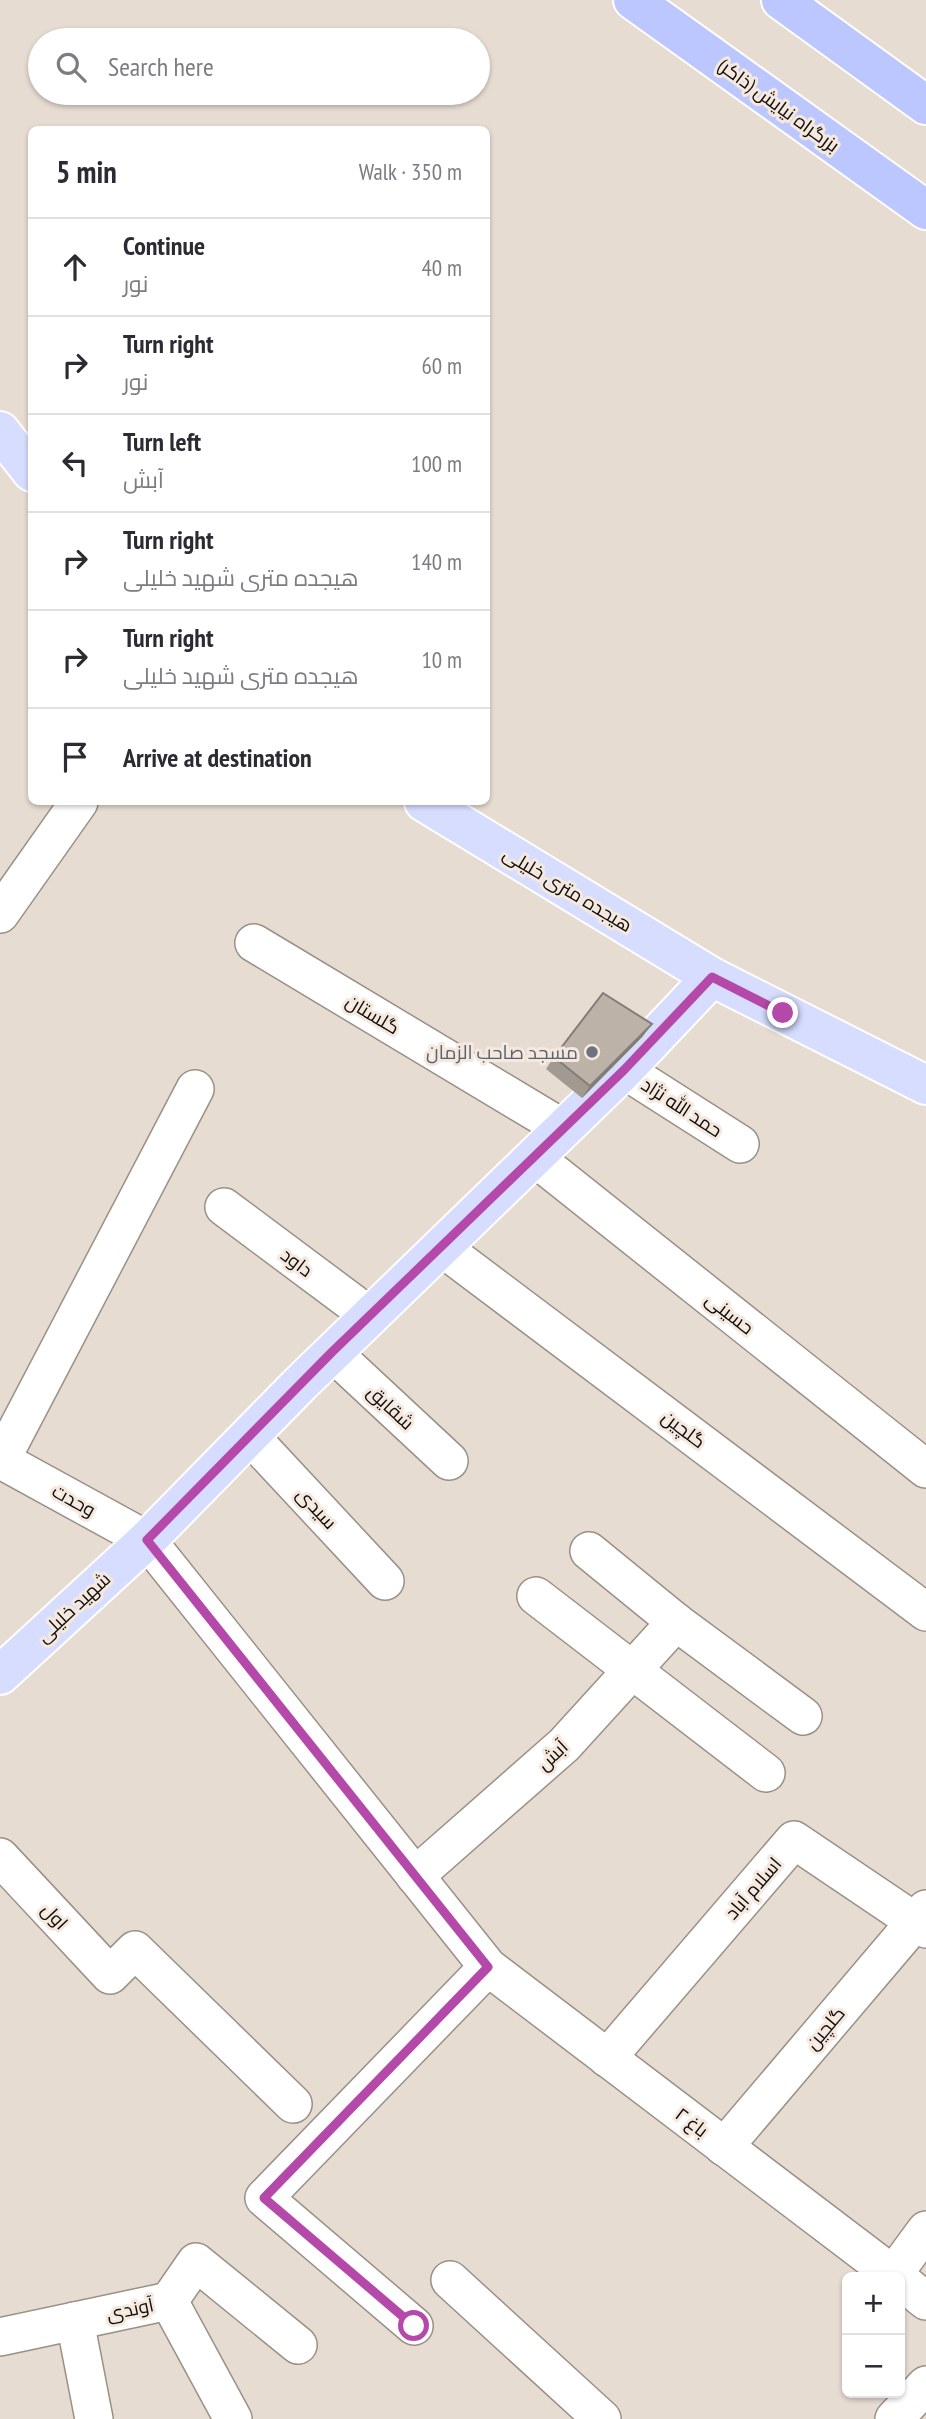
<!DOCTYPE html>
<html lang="en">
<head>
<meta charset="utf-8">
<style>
	:root { --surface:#fff; --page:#f2f2f3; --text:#2b2b33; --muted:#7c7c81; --line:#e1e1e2 }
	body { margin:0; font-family:"PT Sans Narrow",Cairo,sans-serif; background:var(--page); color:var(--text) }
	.controls { position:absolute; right:21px; bottom:21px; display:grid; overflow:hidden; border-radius:10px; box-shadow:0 2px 5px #0004 }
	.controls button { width:63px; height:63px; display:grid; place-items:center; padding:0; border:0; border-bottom:2px solid var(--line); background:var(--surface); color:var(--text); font:35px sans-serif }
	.stop { position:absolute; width:21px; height:21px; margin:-16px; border:5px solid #b549a9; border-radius:50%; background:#fff }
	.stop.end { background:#b549a9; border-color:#fff; box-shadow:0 2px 7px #0008 }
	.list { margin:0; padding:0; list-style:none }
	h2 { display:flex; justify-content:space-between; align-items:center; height:91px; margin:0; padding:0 28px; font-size:30px }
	h2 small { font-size:23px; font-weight:400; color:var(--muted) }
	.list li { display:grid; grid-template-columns:46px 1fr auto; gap:21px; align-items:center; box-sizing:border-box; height:98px; padding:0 28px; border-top:2px solid var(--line) }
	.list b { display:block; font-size:26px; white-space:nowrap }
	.list p { margin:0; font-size:23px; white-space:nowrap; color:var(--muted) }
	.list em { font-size:23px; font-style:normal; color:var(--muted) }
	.icon { flex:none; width:38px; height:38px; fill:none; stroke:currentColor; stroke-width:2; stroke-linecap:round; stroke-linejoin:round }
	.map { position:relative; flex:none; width:926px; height:2419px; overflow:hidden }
	.search { position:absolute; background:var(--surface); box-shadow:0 2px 5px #0004; left:28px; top:28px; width:462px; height:77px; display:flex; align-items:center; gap:18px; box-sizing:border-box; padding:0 24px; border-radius:38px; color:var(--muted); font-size:26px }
	.panel { position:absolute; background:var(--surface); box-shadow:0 2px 5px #0004; left:28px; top:126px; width:462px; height:679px; border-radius:10px }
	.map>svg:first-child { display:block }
</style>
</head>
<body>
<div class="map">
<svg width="926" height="2419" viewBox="0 0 926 2419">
	<rect width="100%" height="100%" fill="#e7dcd2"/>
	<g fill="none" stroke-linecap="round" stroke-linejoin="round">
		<g stroke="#9a9086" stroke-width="40">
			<g id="minor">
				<path d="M 0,914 L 79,802"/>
				<path d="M 254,943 L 564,1129"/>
				<path d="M 624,1070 L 740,1144"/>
				<path d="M 195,1089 L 1,1460 L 147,1540 L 488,1967 L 896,2277"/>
				<path d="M 534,1157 L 926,1469"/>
				<path d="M 224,1207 L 370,1316"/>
				<path d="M 441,1247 L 926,1612"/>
				<path d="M 332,1352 L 449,1461"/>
				<path d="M 249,1435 L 385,1581"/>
				<path d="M 589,1551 L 676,1622 L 803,1716"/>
				<path d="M 536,1596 L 766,1773"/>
				<path d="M 0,1857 L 110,1975 L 135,1950 L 293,2104"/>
				<path d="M 415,1876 L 564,1745 L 676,1622"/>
				<path d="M 607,2058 L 794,1840 L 926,1929"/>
				<path d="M 724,2147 L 926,1909"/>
				<path d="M 893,2275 L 926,2230"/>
				<path d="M 450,2280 L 602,2419"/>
				<path d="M 900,2280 L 926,2301"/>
				<path d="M 169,2301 L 196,2262 L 298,2345"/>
				<path d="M 75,2321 L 94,2419"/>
				<path d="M 414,2326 L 264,2198 L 488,1967"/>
				<path d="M 0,2337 L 169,2301 L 233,2419"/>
				<path d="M 894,2419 L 926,2385"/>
			</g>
		</g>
		<g stroke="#fff" stroke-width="42">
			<g id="major">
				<path d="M 0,431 L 32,472"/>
				<path d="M 424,802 L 712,977 L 926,1085"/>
				<path d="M 0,1675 L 147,1540 L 300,1384 L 624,1070 L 712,977"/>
			</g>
		</g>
		<g stroke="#fff" stroke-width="42">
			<g id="highway">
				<path d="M 633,0 L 926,210"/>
				<path d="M 781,0 L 926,105"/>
			</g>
		</g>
		<use href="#minor" stroke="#fff" stroke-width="37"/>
		<use href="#major" stroke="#d6ddfe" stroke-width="38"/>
		<use href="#highway" stroke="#bbc7fe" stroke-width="38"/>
	</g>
	<path fill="#a29990" d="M 643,1036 L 582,1098 L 546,1069 L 554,1057 Z"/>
	<path fill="#847d76" d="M 652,1024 L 643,1036 L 582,1098 L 590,1086 Z"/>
	<path fill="#bcb2a8" stroke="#847d76" stroke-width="2" d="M 603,993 L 652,1024 L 590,1086 L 554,1057 Z"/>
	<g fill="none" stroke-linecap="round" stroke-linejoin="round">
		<path stroke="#b549a9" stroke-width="9" d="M 414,2326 L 264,2198 L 488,1967 L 147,1540 L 332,1352 L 624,1070 L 712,977 L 783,1013"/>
	</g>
	<circle fill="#6b7280" stroke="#f5e9df" stroke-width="2.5" cx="592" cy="1052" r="7"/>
	<g text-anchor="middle" stroke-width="6" stroke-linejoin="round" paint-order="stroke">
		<g font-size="19" fill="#100c09" stroke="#f5e9df">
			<text transform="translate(779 105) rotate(36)" y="7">بزرگراه نیایش (ذاکر)</text>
			<text transform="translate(568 889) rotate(31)" y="7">هیجده متری خلیلی</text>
			<text transform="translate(373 1014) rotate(31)" y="7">گلستان</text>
			<text transform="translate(682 1107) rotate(33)" y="7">حمد الله نژاد</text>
			<text transform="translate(297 1262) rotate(37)" y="7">داود</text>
			<text transform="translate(730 1313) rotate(38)" y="7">حسینی</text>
			<text transform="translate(391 1407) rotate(43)" y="7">شقایق</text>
			<text transform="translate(684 1429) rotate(37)" y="7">گلچین</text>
			<text transform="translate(74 1500) rotate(29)" y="7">وحدت</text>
			<text transform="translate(317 1508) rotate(47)" y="7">سیدی</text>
			<text transform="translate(73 1607) rotate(-43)" y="7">شهید خلیلی</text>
			<text transform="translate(552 1755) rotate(-43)" y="7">آبش</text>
			<text transform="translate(753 1888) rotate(-49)" y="7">اسلام آباد</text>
			<text transform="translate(55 1916) rotate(47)" y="7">اول</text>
			<text transform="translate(825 2028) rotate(-50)" y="7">گلچین</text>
			<text transform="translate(692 2122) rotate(37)" y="7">باغ ۲</text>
			<text transform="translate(130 2309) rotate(-12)" y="7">آوندی</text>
		</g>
		<g font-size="19" fill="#5b616d" stroke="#f5e9df" text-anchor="end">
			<text x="578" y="1059">مسجد صاحب الزمان</text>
		</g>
	</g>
</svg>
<div class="controls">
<button>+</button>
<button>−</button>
</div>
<div class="stop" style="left:414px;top:2326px"></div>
<div class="stop end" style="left:783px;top:1013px"></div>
<div class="search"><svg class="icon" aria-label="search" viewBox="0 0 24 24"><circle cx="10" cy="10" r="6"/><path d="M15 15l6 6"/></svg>Search here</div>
<section class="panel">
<h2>5 min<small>Walk · 350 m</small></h2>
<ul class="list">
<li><svg class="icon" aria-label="ahead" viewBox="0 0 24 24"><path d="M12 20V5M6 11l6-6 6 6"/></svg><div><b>Continue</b><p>نور</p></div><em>40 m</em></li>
<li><svg class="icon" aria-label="right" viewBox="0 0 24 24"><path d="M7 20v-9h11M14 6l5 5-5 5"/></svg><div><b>Turn right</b><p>نور</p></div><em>60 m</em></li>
<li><svg class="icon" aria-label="left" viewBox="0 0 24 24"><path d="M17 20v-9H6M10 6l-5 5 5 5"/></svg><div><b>Turn left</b><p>آبش</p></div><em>100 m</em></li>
<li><svg class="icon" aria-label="right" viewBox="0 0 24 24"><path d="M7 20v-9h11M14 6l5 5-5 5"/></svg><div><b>Turn right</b><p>هیجده متری شهید خلیلی</p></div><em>140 m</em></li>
<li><svg class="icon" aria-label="right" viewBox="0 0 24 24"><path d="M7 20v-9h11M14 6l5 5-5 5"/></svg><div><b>Turn right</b><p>هیجده متری شهید خلیلی</p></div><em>10 m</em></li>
<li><svg class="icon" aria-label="arrive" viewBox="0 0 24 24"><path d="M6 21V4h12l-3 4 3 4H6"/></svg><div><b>Arrive at destination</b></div></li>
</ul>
</section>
</div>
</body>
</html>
